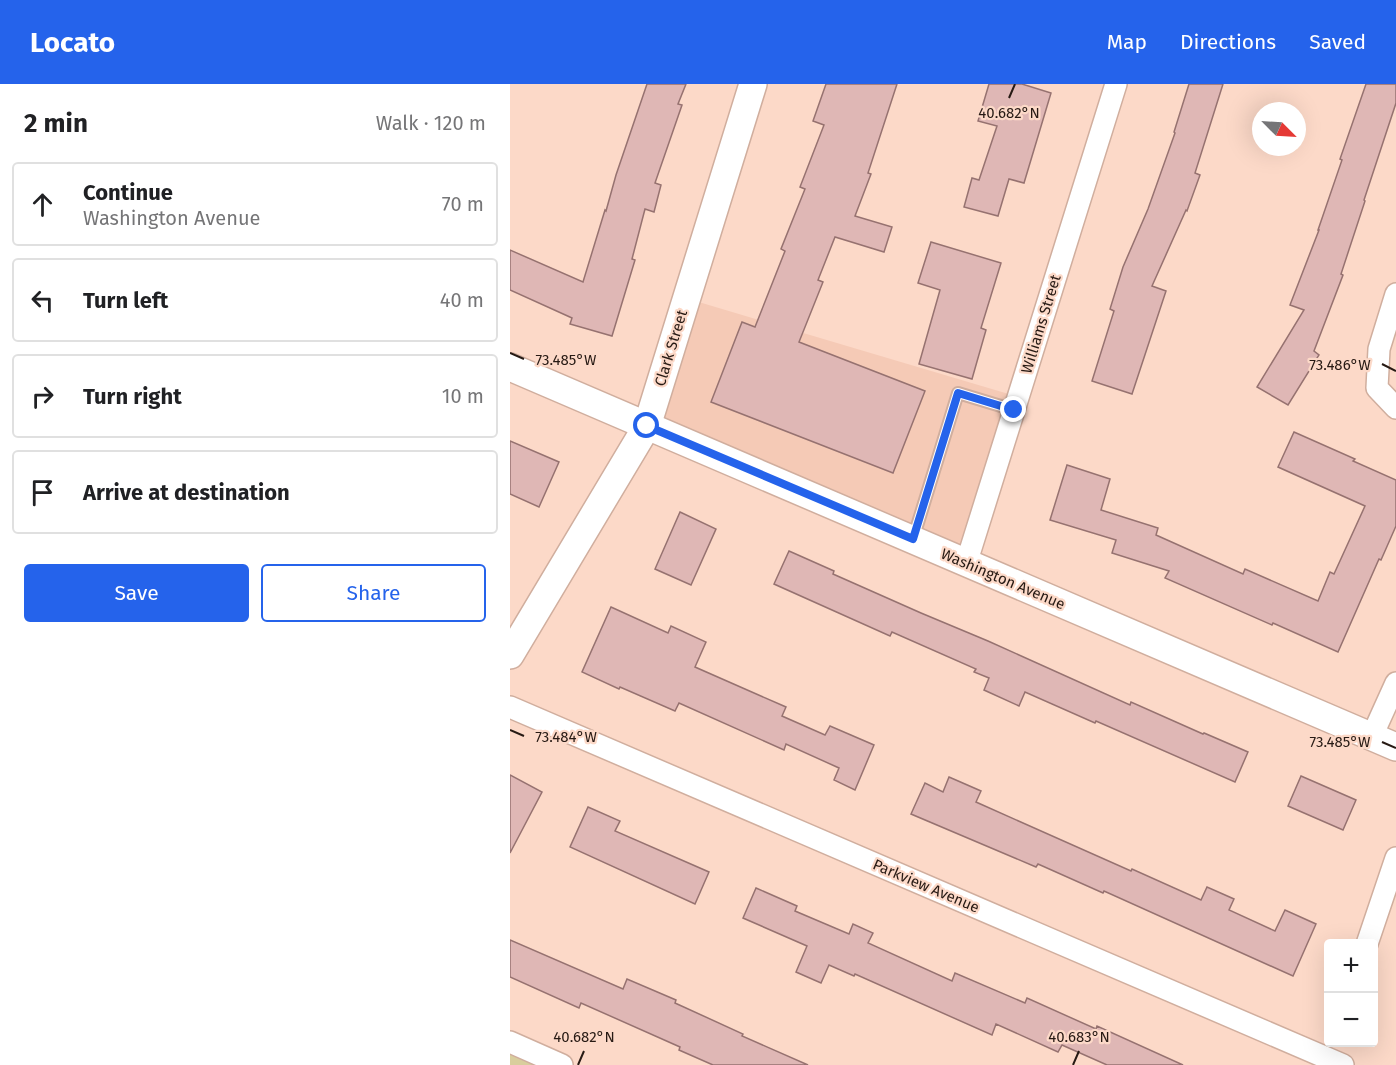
<!DOCTYPE html>
<html lang="en">
<head>
<meta charset="utf-8">
<style>
	:root { --surface:#fff; --page:#f6f6f6; --text:#202124; --muted:#757577; --line:#e0e0e0; --accent:#2563eb }
	body { margin:0; font-family:"Fira Sans",sans-serif; background:var(--page); color:var(--text) }
	.controls { position:absolute; right:18px; bottom:18px; display:grid; overflow:hidden; border-radius:6px; box-shadow:0 6px 24px #0002 }
	.controls button { width:54px; height:54px; display:grid; place-items:center; padding:0; border:0; border-bottom:2px solid var(--line); background:var(--surface); color:var(--text); font:30px sans-serif }
	.compass { position:absolute; left:742px; top:18px; width:54px; height:54px; border-radius:50%; background:var(--surface); box-shadow:0 6px 24px #0002; rotate:114deg }
	.stop { position:absolute; width:18px; height:18px; margin:-14px; border:4px solid #2563eb; border-radius:50%; background:#fff }
	.stop.end { background:#2563eb; border-color:#fff; box-shadow:0 2px 6px #0008 }
	.list { margin:0; padding:0; list-style:none }
	h2 { display:flex; justify-content:space-between; align-items:center; height:78px; margin:0; padding:0 24px; font-size:26px }
	h2 small { font-size:20px; font-weight:400; color:var(--muted) }
	.list li { display:grid; grid-template-columns:39px 1fr auto; gap:18px; align-items:center; box-sizing:border-box; height:84px; margin:0 12px 12px; padding:0 12px; border:2px solid var(--line); border-radius:6px }
	.list b { display:block; font-size:22px; white-space:nowrap }
	.list p { margin:0; font-size:20px; white-space:nowrap; color:var(--muted) }
	.list em { font-size:20px; font-style:normal; color:var(--muted) }
	.actions { display:flex; gap:12px; padding:18px 24px }
	.actions a { flex:1; padding:14px 0; border:2px solid var(--accent); border-radius:6px; text-align:center; font-size:21px; color:var(--accent) }
	.actions .main { background:var(--accent); color:#fff }
	.icon { flex:none; width:33px; height:33px; fill:none; stroke:currentColor; stroke-width:2; stroke-linecap:round; stroke-linejoin:round }
	.map { position:relative; flex:none; width:886px; height:981px; overflow:hidden }
	header { display:flex; align-items:center; gap:36px; box-sizing:border-box; height:84px; padding:0 30px; background:var(--accent); color:#fff }
	header strong { font-size:28px }
	nav { display:flex; gap:33px; margin-inline-start:auto; font-size:21px }
	main { display:flex }
	aside { flex:1; background:var(--surface) }
	.map>svg:first-child { display:block }
</style>
</head>
<body>
<header>
<strong>Locato</strong>
<nav><a>Map</a><a>Directions</a><a>Saved</a></nav>
</header>
<main>
<aside>
<h2>2 min<small>Walk · 120 m</small></h2>
<ul class="list">
<li><svg class="icon" aria-label="ahead" viewBox="0 0 24 24"><path d="M12 20V5M6 11l6-6 6 6"/></svg><div><b>Continue</b><p>Washington Avenue</p></div><em>70 m</em></li>
<li><svg class="icon" aria-label="left" viewBox="0 0 24 24"><path d="M17 20v-9H6M10 6l-5 5 5 5"/></svg><div><b>Turn left</b></div><em>40 m</em></li>
<li><svg class="icon" aria-label="right" viewBox="0 0 24 24"><path d="M7 20v-9h11M14 6l5 5-5 5"/></svg><div><b>Turn right</b></div><em>10 m</em></li>
<li><svg class="icon" aria-label="arrive" viewBox="0 0 24 24"><path d="M6 21V4h12l-3 4 3 4H6"/></svg><div><b>Arrive at destination</b></div></li>
</ul>
<div class="actions"><a class="main">Save</a><a>Share</a></div>
</aside>
<div class="map">
<svg width="886" height="981" viewBox="0 0 886 981">
	<rect width="100%" height="100%" fill="#fcd9c8"/>
	<path fill="#f5cab6" d="M 182,216 L 502,311 L 452,472 L 145,338 Z"/>
	<path fill="#d9ce9d" d="M 0,965 L 36,981 L 0,981 Z"/>
	<g fill="#dfb7b5" stroke="#967270" stroke-width="1.5">
		<path d="M 137,0 L 176,0 L 168,20 L 172,21 L 145,99 L 151,101 L 144,128 L 135,125 L 122,175 L 125,176 L 102,252 L 60,240 L 62,234 L 0,206 L 0,166 L 73,198 L 95,126 L 96,127 L 106,91 Z"/>
		<path d="M 316,0 L 387,0 L 358,89 L 361,90 L 345,132 L 382,143 L 374,168 L 325,153 L 308,196 L 313,198 L 289,258 L 415,307 L 383,389 L 201,318 L 232,238 L 245,243 L 275,167 L 271,165 L 295,105 L 290,103 L 314,41 L 303,37 Z"/>
		<path d="M 479,0 L 512,0 L 541,9 L 514,99 L 499,95 L 488,132 L 454,123 L 462,94 L 469,96 L 487,42 L 468,37 Z"/>
		<path d="M 679,0 L 713,0 L 685,89 L 690,91 L 677,127 L 676,126 L 642,202 L 656,207 L 622,310 L 582,297 L 604,227 L 600,225 L 613,183 L 638,125 L 665,49 L 664,48 Z"/>
		<path d="M 856,0 L 886,0 L 886,19 L 854,116 L 855,117 L 831,190 L 833,191 L 804,267 L 809,271 L 778,321 L 747,303 L 794,226 L 780,221 L 809,146 L 808,146 L 832,76 L 830,75 Z"/>
		<path d="M 421,158 L 491,179 L 471,244 L 476,246 L 462,295 L 409,280 L 430,206 L 408,199 Z"/>
		<path d="M 784,348 L 845,375 L 843,377 L 886,396 L 886,442 L 871,476 L 869,475 L 828,568 L 763,539 L 762,541 L 655,494 L 659,487 L 602,469 L 606,456 L 540,436 L 557,381 L 600,395 L 591,426 L 648,444 L 646,451 L 733,490 L 735,485 L 808,517 L 820,488 L 824,490 L 855,422 L 768,383 Z"/>
		<path d="M 0,357 L 49,378 L 29,423 L 0,410 Z"/>
		<path d="M 170,428 L 206,445 L 181,501 L 145,485 Z"/>
		<path d="M 279,467 L 324,487 L 323,490 L 411,529 L 478,557 L 620,621 L 621,618 L 693,650 L 694,649 L 738,668 L 725,698 L 586,637 L 585,639 L 515,608 L 509,622 L 474,606 L 479,594 L 464,588 L 466,585 L 382,548 L 380,552 L 264,500 Z"/>
		<path d="M 101,523 L 158,549 L 161,542 L 196,558 L 185,583 L 276,623 L 272,632 L 315,651 L 320,642 L 364,661 L 345,706 L 324,696 L 329,684 L 276,660 L 274,666 L 169,619 L 165,627 L 110,603 L 109,605 L 72,588 Z"/>
		<path d="M 0,691 L 32,708 L 0,769 Z"/>
		<path d="M 791,692 L 846,716 L 833,746 L 778,722 Z"/>
		<path d="M 439,693 L 471,707 L 466,718 L 621,787 L 622,785 L 691,816 L 697,803 L 724,815 L 719,826 L 765,847 L 775,826 L 806,840 L 783,892 L 594,807 L 593,809 L 528,780 L 526,783 L 401,730 L 415,699 L 433,708 Z"/>
		<path d="M 78,723 L 110,737 L 105,747 L 199,788 L 185,820 L 60,763 Z"/>
		<path d="M 246,804 L 287,822 L 285,827 L 339,850 L 343,840 L 363,849 L 358,859 L 442,897 L 445,889 L 515,919 L 517,914 L 586,945 L 587,942 L 673,981 L 597,981 L 552,961 L 548,968 L 486,940 L 482,951 L 345,890 L 344,892 L 319,881 L 311,899 L 286,888 L 297,862 L 233,834 Z"/>
		<path d="M 0,856 L 113,905 L 117,895 L 166,916 L 165,919 L 233,950 L 232,952 L 298,981 L 203,981 L 169,966 L 170,963 L 71,919 L 69,924 L 0,893 Z"/>
	</g>
	<g fill="none" stroke-linecap="round" stroke-linejoin="round">
		<g stroke="#d0ae9e" stroke-width="14">
			<path id="service" d="M 403,455 L 448,309 L 504,326"/>
		</g>
		<g stroke="#d0ae9e" stroke-width="24">
			<g id="minor">
				<path d="M 886,210 L 869,265 L 867,304 L 886,324"/>
				<path d="M 456,480 L 606,0"/>
				<path d="M 0,623 L 833,981"/>
				<path d="M 862,652 L 886,599"/>
				<path d="M 857,860 L 886,774"/>
				<path d="M 0,958 L 52,981"/>
			</g>
		</g>
		<g stroke="#d0ae9e" stroke-width="30">
			<g id="tertiary">
				<path d="M 0,283 L 886,663"/>
				<path d="M 0,571 L 137,342 L 243,0"/>
			</g>
		</g>
		<use href="#service" stroke="#fff" stroke-width="10"/>
		<use href="#minor" stroke="#fff" stroke-width="21"/>
		<use href="#tertiary" stroke="#fff" stroke-width="27"/>
	</g>
	<g fill="none" stroke-linecap="round" stroke-linejoin="round">
		<path stroke="#2563eb" stroke-width="8" d="M 137,342 L 403,455 L 448,309 L 504,326"/>
	</g>
	<path fill="none" stroke="#271a14" stroke-width="2" d="M 499,14 L 505,0M 0,269 L 14,275M 872,280 L 886,287M 0,646 L 14,652M 872,658 L 886,664M 68,981 L 74,967M 563,981 L 569,967"/>
	<g text-anchor="middle" stroke-width="4.5" stroke-linejoin="round" paint-order="stroke">
		<g font-size="15" fill="#271a14" stroke="#fcd9c8">
			<text transform="translate(531 240) rotate(-73)" y="5">Williams Street</text>
			<text transform="translate(161 264) rotate(-73)" y="5">Clark Street</text>
			<text transform="translate(493 495) rotate(23)" y="5">Washington Avenue</text>
			<text transform="translate(416 802) rotate(23)" y="5">Parkview Avenue</text>
		</g>
	</g>
	<g font-size="15" text-anchor="middle" fill="#271a14" stroke="#fcd9c8" stroke-width="4.5" stroke-linejoin="round" paint-order="stroke">
		<text x="499" y="34">40.682°N</text>
		<text x="56" y="281">73.485°W</text>
		<text x="830" y="286">73.486°W</text>
		<text x="56" y="658">73.484°W</text>
		<text x="830" y="663">73.485°W</text>
		<text x="74" y="958">40.682°N</text>
		<text x="569" y="958">40.683°N</text>
	</g>
</svg>
<div class="controls">
<button>+</button>
<button>−</button>
</div>
<svg class="compass" viewBox="-18 -18 36 36"><path d="M0-13l5 13h-10z" fill="#e53935"/><path d="M0 13l5-13h-10z" fill="#757577"/></svg>
<div class="stop" style="left:137px;top:342px"></div>
<div class="stop end" style="left:504px;top:326px"></div>
</div>
</main>
</body>
</html>
